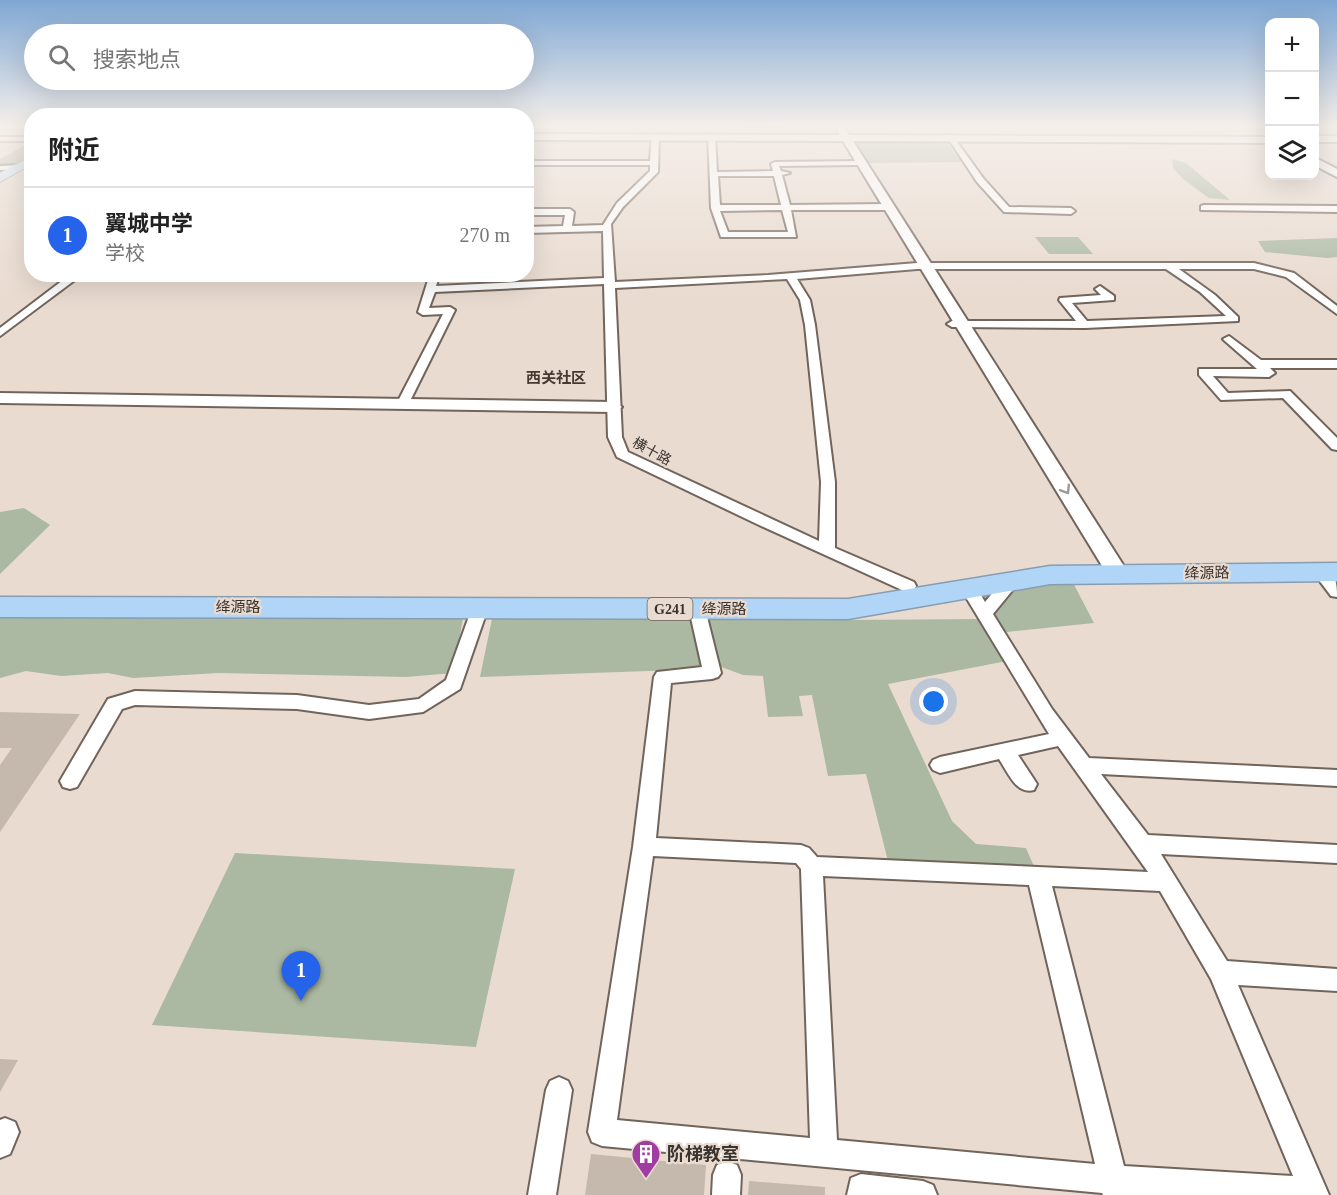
<!DOCTYPE html>
<html lang="zh">
<head>
<meta charset="utf-8">
<style>
	:root { --surface:#fff; --page:#f2f2f2; --text:#222; --muted:#767676; --line:#e0e0e0; --accent:#2563eb }
	body { margin:0; font-family:"Times New Roman","Noto Sans SC",serif; background:var(--page); color:var(--text) }
	.controls { position:absolute; right:18px; top:18px; display:grid; overflow:hidden; border-radius:12px; box-shadow:0 6px 24px #0002 }
	.controls button { width:54px; height:54px; display:grid; place-items:center; padding:0; border:0; border-bottom:2px solid var(--line); background:var(--surface); color:var(--text); font:30px sans-serif }
	.you { position:absolute; left:934px; top:702px; width:21px; height:21px; margin:-15px; border:4px solid #fff; border-radius:50%; background:#1a73e8; box-shadow:0 0 0 9px #1a73e833 }
	.badge { display:grid; place-items:center; width:39px; height:39px; border-radius:50%; background:var(--accent); color:#fff; font-size:20px; font-weight:700 }
	.pin { position:absolute; translate:-50% -50px; filter:drop-shadow(0 2px 3px #0008) }
	.pin::after { content:''; position:absolute; top:32px; width:21px; height:18px; background:inherit; clip-path:polygon(0 0,100% 0,50% 100%) }
	.list { margin:0; padding:0; list-style:none }
	h2 { display:flex; justify-content:space-between; align-items:center; height:78px; margin:0; padding:0 24px; font-size:26px }
	h2 small { font-size:20px; font-weight:400; color:var(--muted) }
	.list li { display:grid; grid-template-columns:39px 1fr auto; gap:18px; align-items:center; box-sizing:border-box; height:96px; padding:0 24px; border-top:2px solid var(--line) }
	.list b { display:block; font-size:22px; white-space:nowrap }
	.list p { margin:0; font-size:20px; white-space:nowrap; color:var(--muted) }
	.list em { font-size:20px; font-style:normal; color:var(--muted) }
	.icon { flex:none; width:33px; height:33px; fill:none; stroke:currentColor; stroke-width:2; stroke-linecap:round; stroke-linejoin:round }
	.map { position:relative; flex:none; width:1337px; height:1195px; overflow:hidden }
	.search { position:absolute; background:var(--surface); box-shadow:0 6px 24px #0002; left:24px; top:24px; width:510px; height:66px; display:flex; align-items:center; gap:15px; box-sizing:border-box; padding:0 21px; border-radius:33px; color:var(--muted); font-size:22px }
	.panel { position:absolute; background:var(--surface); box-shadow:0 6px 24px #0002; left:24px; top:108px; width:510px; height:174px; border-radius:24px }
	.map>svg:first-child { display:block }
</style>
</head>
<body>
<div class="map">
<svg width="1337" height="1195" viewBox="0 0 1337 1195">
	<rect width="100%" height="100%" fill="#e9dbd0"/>
	<g fill="#abb8a2">
		<path d="M 853,140 L 946,141 L 962,162 L 865,163 Z"/>
		<path d="M 31,142 L 31,157 L 17,165 L 0,165 L 0,159 Z"/>
		<path d="M 1172,159 L 1186,163 L 1230,200 L 1209,198 L 1183,179 L 1173,168 Z"/>
		<path d="M 1035,237 L 1078,237 L 1093,254 L 1049,254 Z"/>
		<path d="M 1337,238 L 1337,257 L 1327,258 L 1265,252 L 1258,241 Z"/>
		<path d="M 24,508 L 50,525 L 0,574 L 0,512 Z"/>
		<path d="M 1069,575 L 1094,623 L 997,633 L 1012,660 L 888,684 L 952,821 L 976,844 L 1026,848 L 1038,876 L 890,869 L 866,774 L 828,776 L 812,695 L 799,696 L 803,716 L 768,717 L 763,676 L 743,675 L 716,665 L 708,620 L 844,616 L 847,620 L 987,619 L 969,589 Z"/>
		<path d="M 0,612 L 463,618 L 453,673 L 406,677 L 218,673 L 133,678 L 108,673 L 61,676 L 26,671 L 0,678 Z"/>
		<path d="M 690,618 L 698,631 L 705,669 L 480,677 L 492,619 Z"/>
		<path d="M 235,853 L 515,869 L 476,1047 L 152,1025 Z"/>
	</g>
	<g fill="#c5b8ad">
		<path d="M 0,712 L 80,714 L 0,832 L 0,765 L 12,748 L 0,748 Z"/>
		<path d="M 0,1059 L 18,1060 L 0,1092 Z"/>
		<path d="M 591,1154 L 706,1165 L 704,1195 L 585,1195 Z"/>
		<path d="M 749,1181 L 825,1187 L 825,1195 L 748,1195 Z"/>
	</g>
	<g fill="none" stroke-linecap="round" stroke-linejoin="round">
		<g stroke="#71645b" stroke-width="4">
			<g id="street">
				<path d="M 735,125 L 783,125 L 780,127 Z"/>
				<path d="M 652,134 L 659,136 L 658,172 L 623,207 L 611,224 L 615,282 L 768,275 L 917,263 L 1254,263 L 1294,273 L 1337,306 L 1337,314 L 1286,277 L 1254,269 L 1179,269 L 1215,295 L 1238,317 L 1238,321 L 1085,328 L 952,327 L 947,324 L 952,321 L 1076,321 L 1059,300 L 1060,298 L 1101,295 L 1095,289 L 1100,286 L 1114,296 L 1114,300 L 1072,303 L 1087,321 L 1226,316 L 1200,292 L 1166,269 L 917,269 L 797,279 L 810,300 L 815,325 L 835,482 L 835,548 L 914,582 L 916,586 L 914,590 L 902,590 L 757,524 L 617,457 L 608,437 L 604,284 L 435,292 L 429,308 L 450,307 L 455,310 L 409,403 L 403,407 L 397,403 L 443,314 L 423,315 L 418,312 L 430,274 L 440,274 L 436,286 L 604,278 L 603,231 L 526,233 L 526,227 L 563,226 L 565,215 L 526,215 L 526,209 L 570,209 L 574,212 L 572,226 L 603,225 L 617,203 L 650,171 L 650,165 L 526,165 L 526,161 L 650,161 ZM 787,279 L 800,300 L 805,325 L 821,482 L 819,541 L 628,452 L 622,437 L 615,288 Z"/>
				<path d="M 708,134 L 715,136 L 717,172 L 773,171 L 771,164 L 775,162 L 860,161 L 864,163 L 860,165 L 779,166 L 781,171 L 790,173 L 782,175 L 790,205 L 888,204 L 892,207 L 888,210 L 791,210 L 796,237 L 721,237 L 711,208 ZM 718,176 L 774,176 L 781,205 L 720,205 ZM 782,210 L 788,232 L 728,232 L 720,211 Z"/>
				<path d="M 946,135 L 952,135 L 983,178 L 1009,207 L 1071,208 L 1075,211 L 1071,214 L 1004,212 L 977,182 Z"/>
				<rect x="0" y="137" width="32" height="4"/>
				<path d="M 20,165 L 20,169 L 0,170 L 0,166 Z"/>
				<path d="M 1204,205 L 1337,206 L 1337,212 L 1201,210 L 1201,206 Z"/>
				<path d="M 71,274 L 83,274 L 0,336 L 0,328 Z"/>
				<path d="M 1229,336 L 1261,360 L 1337,360 L 1337,368 L 1270,368 L 1275,373 L 1269,377 L 1213,376 L 1228,393 L 1290,391 L 1337,438 L 1337,450 L 1332,449 L 1283,398 L 1221,400 L 1199,375 L 1199,369 L 1257,369 L 1225,341 L 1223,339 Z"/>
				<path d="M 1321,567 C 1336,571 1337,584 1337,597 L 1331,596 L 1313,572 Z"/>
				<path d="M 1012,576 L 1020,581 L 993,614 L 1052,709 L 1089,758 L 1337,770 L 1337,786 L 1101,774 L 1148,835 L 1337,845 L 1337,863 L 1161,854 L 1227,961 L 1337,969 L 1337,991 L 1238,985 L 1329,1195 L 1103,1195 L 1102,1193 L 602,1146 L 592,1142 L 588,1132 L 633,847 L 654,677 L 657,672 L 702,667 L 689,609 L 691,605 L 697,604 L 705,609 L 721,673 L 718,677 L 712,679 L 671,683 L 656,838 L 801,845 L 809,848 L 817,857 L 1148,872 L 1058,746 L 1018,755 L 1037,784 L 1034,790 C 1016,795 1008,772 999,759 L 940,773 L 933,770 L 930,765 L 933,760 L 940,757 L 1049,734 L 961,589 L 969,584 L 975,585 L 985,602 L 1006,577 ZM 653,856 L 796,863 L 801,869 L 810,1138 L 617,1120 ZM 823,876 L 1029,885 L 1095,1164 L 837,1140 ZM 1052,886 L 1160,891 L 1211,979 L 1293,1176 L 1124,1166 Z"/>
				<path d="M 480,603 L 488,608 L 460,689 L 423,712 L 369,719 L 297,709 L 135,705 L 122,709 L 77,787 L 70,789 L 63,787 L 60,781 L 108,699 L 135,691 L 297,695 L 369,705 L 419,699 L 446,680 L 472,608 Z"/>
				<path d="M 559,1077 L 568,1081 L 572,1090 L 556,1195 L 528,1195 L 546,1090 L 550,1081 Z"/>
				<path d="M 5,1118 L 15,1122 L 19,1132 L 10,1154 L 0,1158 L 0,1120 Z"/>
				<path d="M 727,1161 L 737,1165 L 741,1175 L 740,1195 L 712,1195 L 713,1175 L 717,1165 Z"/>
				<path d="M 861,1174 L 923,1181 L 933,1185 L 937,1195 L 847,1195 L 851,1178 Z"/>
			</g>
		</g>
		<g stroke="#71645b" stroke-width="4">
			<g id="secondary">
				<path d="M 835,125 L 843,125 L 849,135 L 1270,137 L 1270,143 L 853,141 L 1129,574 L 1126,579 L 1110,579 L 1107,574 L 843,141 L 526,140 L 526,134 L 839,135 Z"/>
				<rect x="1314" y="136" width="23" height="6"/>
				<path d="M 1314,157 L 1337,169 L 1337,177 L 1314,165 Z"/>
				<path d="M 0,393 L 613,402 L 622,407 L 613,412 L 0,403 Z"/>
			</g>
		</g>
		<g stroke="#879db1" stroke-width="2">
			<path id="primary" d="M 32,156 L 32,164 L 0,182 L 0,173 Z"/>
		</g>
		<g stroke="#879db1" stroke-width="3">
			<path id="highway" d="M 1337,563 L 1337,581 L 1050,584 L 848,619 L 0,617 L 0,597 L 848,599 L 1050,566 Z"/>
		</g>
		<use href="#street" fill="#fff" fill-rule="evenodd"/>
		<use href="#secondary" fill="#fff" fill-rule="evenodd"/>
		<use href="#primary" fill="#d0e6fa" fill-rule="evenodd"/>
		<use href="#highway" fill="#b1d5f6" fill-rule="evenodd"/>
	</g>
	<defs><path id="oneway-chevron" d="M-2-3.5L2.5 0L-2 3.5" fill="none" stroke-width="1.6" stroke-linecap="round" stroke-linejoin="round" transform="scale(1.5)"/></defs>
	<use stroke="#9c9a98" href="#oneway-chevron" transform="translate(1066 490) rotate(58)"/>
	<linearGradient id="sky" x2="0" y2="1"><stop stop-color="#7fa7d4"/><stop offset="0.43" stop-color="#f5efea"/><stop offset="1" stop-color="#f5efea" stop-opacity="0"/></linearGradient>
	<rect width="1337" height="293" fill="url(#sky)"/>
	<defs>
		<g id="building-pin" transform="scale(1.5)"><path d="M0 17L-7.5 6A9.5 9.5 0 1 1 7.5 6Z" fill="#a03ca2" stroke="#e9dbd0"/><path d="M-4-6H4V6H1V3H-1V6H-4ZM-2.5-4.3h1.7v1.8h-1.7ZM.8-4.3h1.7v1.8H.8ZM-2.5-1h1.7V.8h-1.7ZM.8-1h1.7V.8H.8Z" fill="#fff"/></g>
	</defs>
	<g fill-rule="evenodd">
		<use href="#building-pin" x="646" y="1154"/>
	</g>
	<g text-anchor="middle" stroke-width="4.5" stroke-linejoin="round" paint-order="stroke">
		<g font-size="14" fill="#3a3430" stroke="#e9dbd0">
			<text transform="translate(652 451) rotate(29)" y="5">横十路</text>
		</g>
		<rect fill="#e9dbd0" stroke="#6e6660" stroke-width="1.5" x="647.5" y="598" width="45" height="22" rx="4.5"/>
		<g font-size="14" font-weight="bold" fill="#3a3430">
			<text x="670" y="614">G241</text>
		</g>
		<g font-size="15" font-weight="bold" fill="#453a31" stroke="#e9dbd0">
			<text x="556" y="383">西关社区</text>
		</g>
		<g font-size="15" fill="#3a3430" stroke="#e9dbd0">
			<text transform="translate(1207 573) rotate(-1)" y="5">绛源路</text>
			<text x="238" y="612">绛源路</text>
			<text x="724" y="614">绛源路</text>
		</g>
		<g font-size="18" font-weight="bold" fill="#3a3430" stroke="#e9dbd0" text-anchor="start">
			<text x="667" y="1160">阶梯教室</text>
		</g>
	</g>
</svg>
<div class="controls">
<button>+</button>
<button>−</button>
<button><svg class="icon" aria-label="layers" viewBox="0 0 24 24"><path d="M12 4l9 5-9 5-9-5zM3 14l9 5 9-5"/></svg></button>
</div>
<div class="you"></div>
<div class="pin badge" style="left:301px;top:1001px">1</div>
<div class="search"><svg class="icon" aria-label="search" viewBox="0 0 24 24"><circle cx="10" cy="10" r="6"/><path d="M15 15l6 6"/></svg>搜索地点</div>
<section class="panel">
<h2>附近<small></small></h2>
<ul class="list">
<li><span class="badge">1</span><div><b>翼城中学</b><p>学校</p></div><em>270 m</em></li>
</ul>
</section>
</div>
</body>
</html>
